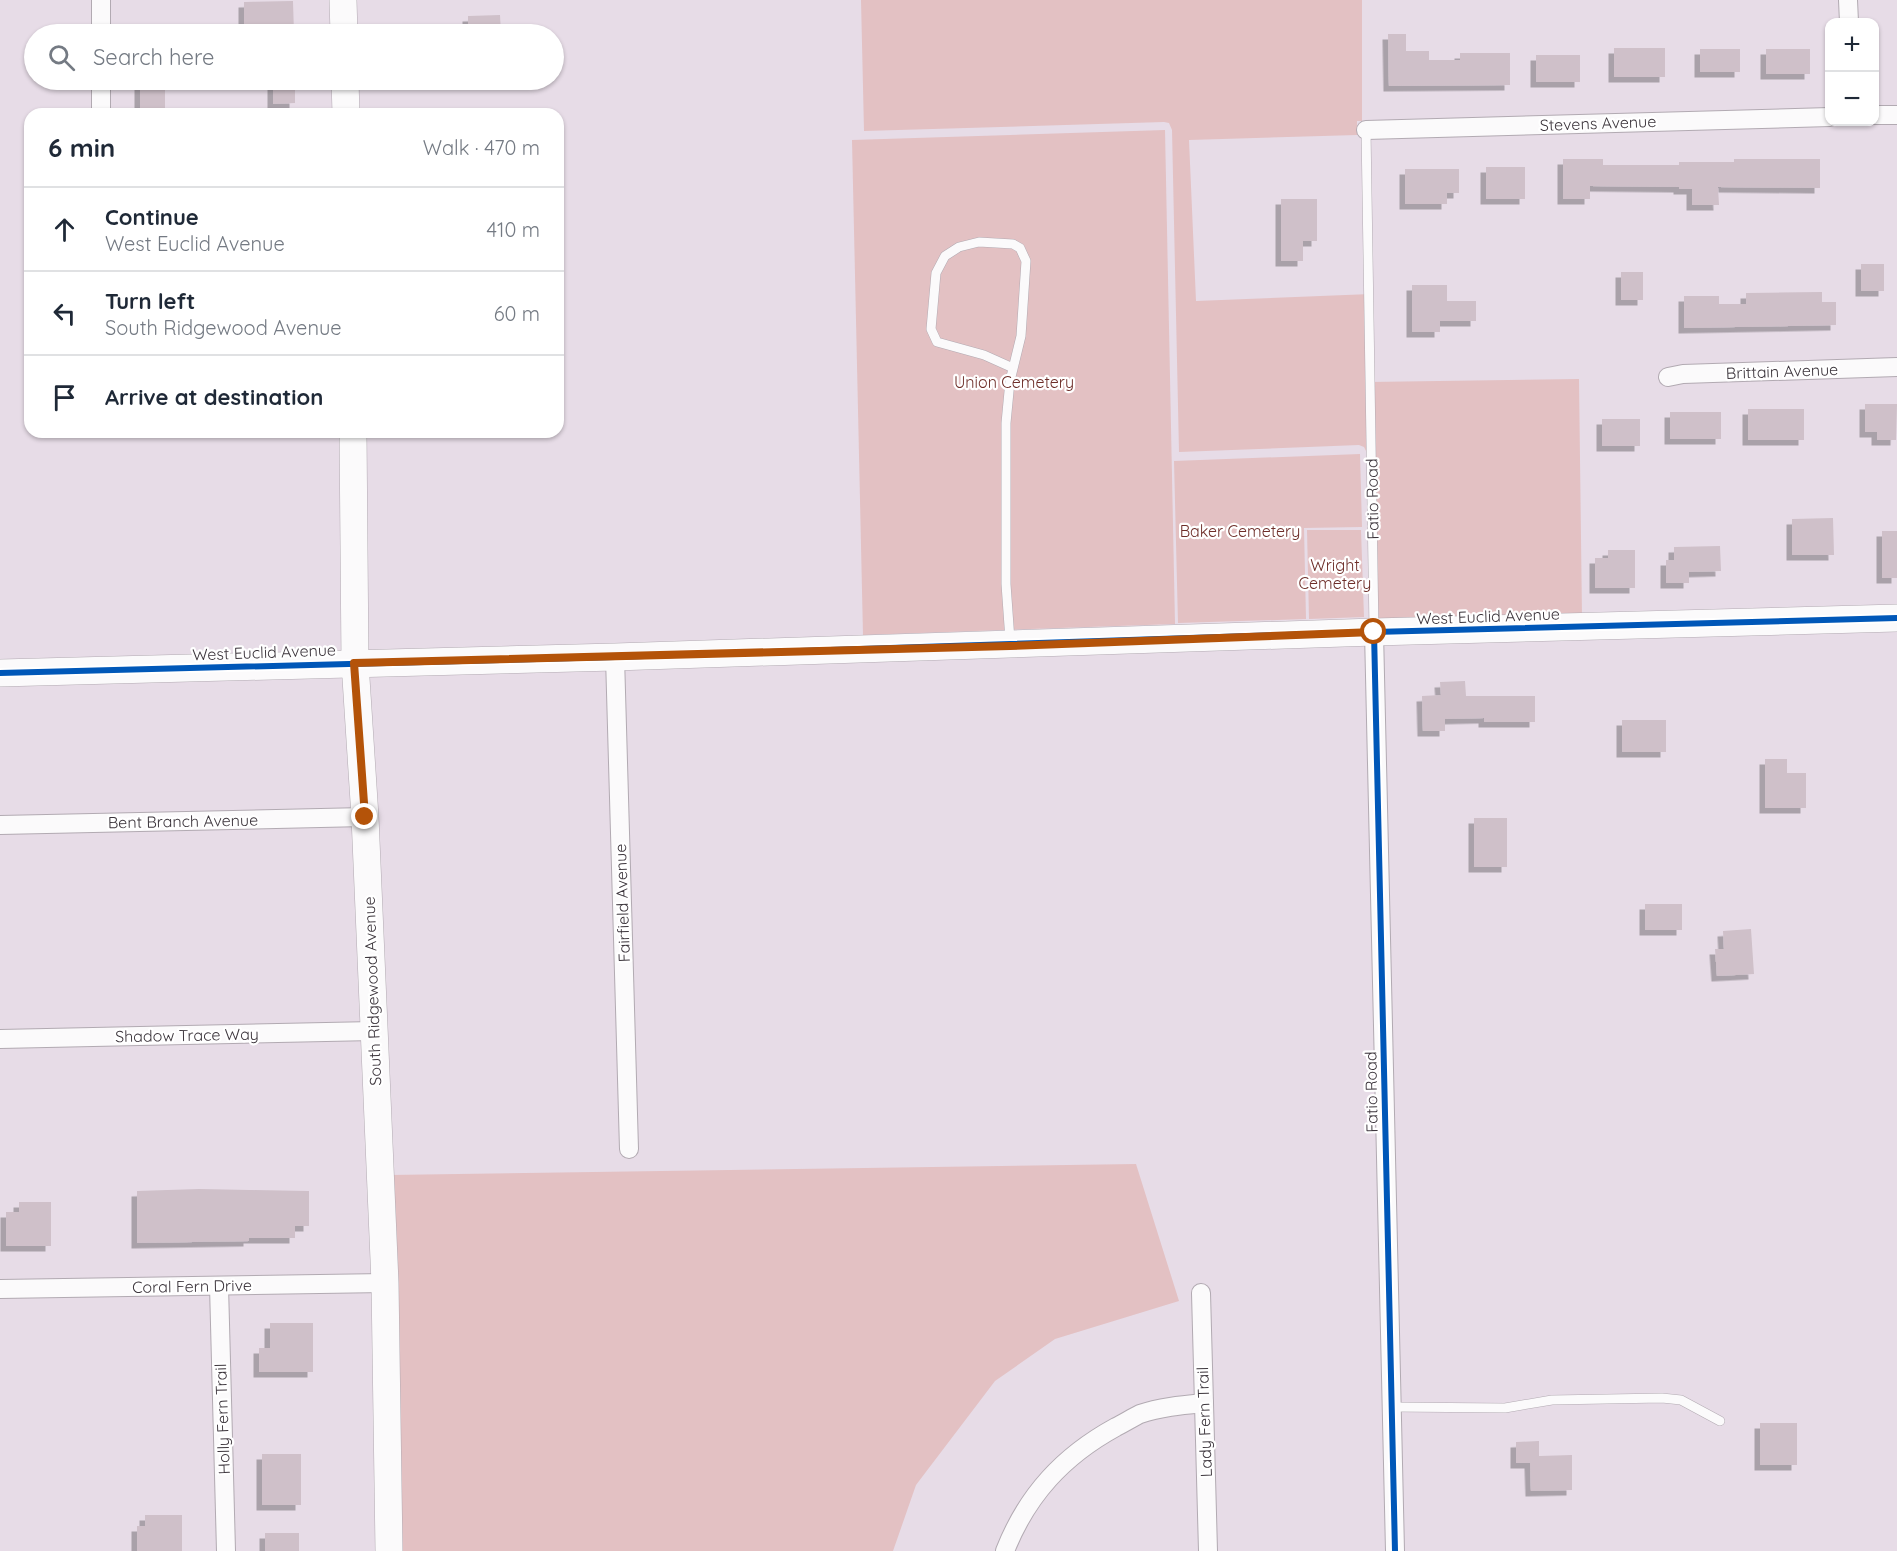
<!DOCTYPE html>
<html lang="en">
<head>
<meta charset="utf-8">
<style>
	:root { --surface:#fff; --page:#f2f2f3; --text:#1f2937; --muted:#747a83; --line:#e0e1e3 }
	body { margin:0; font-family:Quicksand,sans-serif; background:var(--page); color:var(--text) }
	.controls { position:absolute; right:18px; top:18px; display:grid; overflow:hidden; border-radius:12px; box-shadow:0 2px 4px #0004 }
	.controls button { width:54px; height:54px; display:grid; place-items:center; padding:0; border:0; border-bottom:2px solid var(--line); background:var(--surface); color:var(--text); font:30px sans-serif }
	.stop { position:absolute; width:18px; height:18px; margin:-14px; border:4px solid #b45309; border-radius:50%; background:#fff }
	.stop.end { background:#b45309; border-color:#fff; box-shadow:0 2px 6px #0008 }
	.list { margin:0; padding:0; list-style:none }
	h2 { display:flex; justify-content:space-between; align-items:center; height:78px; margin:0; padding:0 24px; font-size:26px }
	h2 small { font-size:20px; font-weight:400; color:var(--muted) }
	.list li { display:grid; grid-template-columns:39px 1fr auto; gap:18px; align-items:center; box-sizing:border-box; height:84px; padding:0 24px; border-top:2px solid var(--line) }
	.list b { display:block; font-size:22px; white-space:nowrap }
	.list p { margin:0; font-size:20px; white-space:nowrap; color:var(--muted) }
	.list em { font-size:20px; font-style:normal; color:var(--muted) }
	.icon { flex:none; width:33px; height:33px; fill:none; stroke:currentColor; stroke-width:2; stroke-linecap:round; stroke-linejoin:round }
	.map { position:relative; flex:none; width:1897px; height:1551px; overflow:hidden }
	.search { position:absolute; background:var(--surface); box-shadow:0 2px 4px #0004; left:24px; top:24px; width:540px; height:66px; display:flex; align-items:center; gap:15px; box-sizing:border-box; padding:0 21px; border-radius:33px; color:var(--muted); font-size:22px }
	.panel { position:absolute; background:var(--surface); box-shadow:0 2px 4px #0004; left:24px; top:108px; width:540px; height:330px; border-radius:18px }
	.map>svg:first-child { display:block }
</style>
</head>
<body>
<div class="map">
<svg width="1897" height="1551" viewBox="0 0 1897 1551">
	<defs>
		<filter id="shadow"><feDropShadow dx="-5.5" dy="5.5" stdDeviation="0" flood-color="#0004"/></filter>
	</defs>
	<rect width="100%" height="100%" fill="#e7dce7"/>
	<g fill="#e3c1c3">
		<path d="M 861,0 L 1362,0 L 1362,121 L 1357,121 L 1357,135 L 1189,140 L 1196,301 L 1371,294 L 1369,382 L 1579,379 L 1582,617 L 1370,623 L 1367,453 L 1364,447 L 1359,445 L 1179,452 L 1172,130 L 1169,123 L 1164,122 L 864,131 Z"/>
		<path d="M 1165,130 L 1175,624 L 863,635 L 852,140 Z"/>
		<path d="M 1360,454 L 1362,527 L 1304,528 L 1306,619 L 1178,623 L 1174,461 Z"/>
		<path d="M 1307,530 L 1361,530 L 1364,617 L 1309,619 Z"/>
		<path d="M 1136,1164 L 1179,1301 L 1055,1339 L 995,1381 L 916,1485 L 893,1551 L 398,1551 L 389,1175 Z"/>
	</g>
	<g fill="#cfc0c9" filter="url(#shadow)">
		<path d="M 293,1 L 294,34 L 244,34 L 244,2 Z"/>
		<path d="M 500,15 L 501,34 L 468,34 L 468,16 Z"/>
		<path d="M 1388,34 L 1406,34 L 1406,51 L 1429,51 L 1429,60 L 1460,60 L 1460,53 L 1510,53 L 1510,85 L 1389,86 Z"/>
		<rect x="1614" y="48" width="51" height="29"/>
		<rect x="1700" y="49" width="40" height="23"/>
		<rect x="1766" y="49" width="44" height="25"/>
		<rect x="1536" y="55" width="44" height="27"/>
		<path d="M 273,80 L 295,80 L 295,103 L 273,104 Z"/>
		<rect x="140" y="84" width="25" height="30"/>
		<path d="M 1563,159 L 1603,159 L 1603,165 L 1679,165 L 1679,162 L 1734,162 L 1734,159 L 1820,159 L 1820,188 L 1718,187 L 1719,205 L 1692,205 L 1692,189 L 1679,189 L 1679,187 L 1590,186 L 1590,199 L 1563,199 Z"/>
		<rect x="1486" y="167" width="39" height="32"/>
		<path d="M 1405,169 L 1459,169 L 1459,193 L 1447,193 L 1447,204 L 1405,204 Z"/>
		<path d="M 1281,199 L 1317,199 L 1317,241 L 1303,241 L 1303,261 L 1281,261 Z"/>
		<rect x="1861" y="264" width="23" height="27"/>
		<rect x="1621" y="272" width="22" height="28"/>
		<path d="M 1412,285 L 1447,285 L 1447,301 L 1476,301 L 1476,321 L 1440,321 L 1440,332 L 1412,332 Z"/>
		<path d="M 1822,292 L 1822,302 L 1836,302 L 1836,325 L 1684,328 L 1684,296 L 1719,296 L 1719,304 L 1746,304 L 1746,293 Z"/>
		<path d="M 1865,404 L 1897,404 L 1896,440 L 1877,440 L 1877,432 L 1865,432 Z"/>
		<rect x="1748" y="409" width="56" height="31"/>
		<rect x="1670" y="412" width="51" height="27"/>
		<rect x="1602" y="419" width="38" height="27"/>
		<path d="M 1833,518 L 1834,555 L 1792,555 L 1792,519 Z"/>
		<rect x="1882" y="531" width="15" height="47"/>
		<path d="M 1720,546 L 1721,571 L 1689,572 L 1689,583 L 1666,583 L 1666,560 L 1674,560 L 1674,547 Z"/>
		<path d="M 1608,550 L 1635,550 L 1635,588 L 1595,588 L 1595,558 L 1608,558 Z"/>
		<path d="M 1465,681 L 1466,696 L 1535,696 L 1535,722 L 1484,722 L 1484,718 L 1445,719 L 1445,731 L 1423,731 L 1422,696 L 1441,695 L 1440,682 Z"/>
		<rect x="1622" y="720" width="44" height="32"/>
		<path d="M 1765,759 L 1787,759 L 1787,773 L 1806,773 L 1806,808 L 1765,808 Z"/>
		<rect x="1474" y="818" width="33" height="49"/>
		<rect x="1645" y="904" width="37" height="26"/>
		<path d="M 1751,929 L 1754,974 L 1717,976 L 1715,949 L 1724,949 L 1723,931 Z"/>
		<path d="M 199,1189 L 309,1191 L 309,1226 L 295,1226 L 295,1238 L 249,1238 L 249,1241 L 137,1243 L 137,1191 Z"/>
		<path d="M 19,1202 L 51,1202 L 51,1246 L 6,1246 L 6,1212 L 19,1212 Z"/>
		<path d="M 270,1323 L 313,1323 L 313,1372 L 259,1372 L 259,1348 L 270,1348 Z"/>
		<rect x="1760" y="1423" width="37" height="42"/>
		<path d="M 1539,1441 L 1539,1456 L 1572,1455 L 1572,1490 L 1531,1491 L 1530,1463 L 1516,1463 L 1516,1442 Z"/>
		<rect x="262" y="1454" width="39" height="51"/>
		<path d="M 145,1515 L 182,1515 L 182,1551 L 137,1551 L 137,1526 L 145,1526 Z"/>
		<rect x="265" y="1533" width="34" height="18"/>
	</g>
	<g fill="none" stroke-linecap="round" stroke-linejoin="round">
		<g stroke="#b2aab2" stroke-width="10">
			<g id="lane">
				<path d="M 1366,130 L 1374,630"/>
				<path d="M 1010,640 L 1006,584 L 1006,423 L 1010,381 L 1021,336 L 1026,261 L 1020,248 L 1013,244 L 979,242 L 959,247 L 945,256 L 936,273 L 931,329 L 937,342 L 984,355 L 1013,368"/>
				<path d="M 1392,1407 L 1505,1408 L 1552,1400 L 1662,1398 L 1681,1400 L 1720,1421"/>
			</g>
		</g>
		<g stroke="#b2aab2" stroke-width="20">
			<g id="street">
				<path d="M 101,0 L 101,34"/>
				<path d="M 1848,0 L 1849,22"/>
				<path d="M 101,80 L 101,114"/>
				<path d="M 1874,115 L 1897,115"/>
				<path d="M 1366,130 L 1830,117"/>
				<path d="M 1668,377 L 1683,374 L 1897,367"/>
				<path d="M 1374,632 L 1395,1551"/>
				<path d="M 615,657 L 629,1149"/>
				<path d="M 0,825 L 365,817"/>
				<path d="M 0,1039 L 374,1031"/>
				<path d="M 219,1286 L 226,1551"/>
				<path d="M 0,1289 L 385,1283"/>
				<path d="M 1201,1293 L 1208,1551"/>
				<path d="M 1005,1551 C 1027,1495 1063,1456 1116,1427 C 1124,1423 1132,1418 1140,1414 C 1160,1407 1183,1405 1204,1403"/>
			</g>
		</g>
		<g stroke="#b2aab2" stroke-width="28">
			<g id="secondary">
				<path d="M 343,0 L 344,34"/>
				<path d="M 345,80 L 346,114"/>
				<path d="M 353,432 L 355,663 L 365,817 L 385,1283 L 389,1551"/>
				<path d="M 0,673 L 615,657 L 1374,632 L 1897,618"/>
			</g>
		</g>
		<use href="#lane" stroke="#fbfafb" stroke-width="9"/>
		<use href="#street" stroke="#fbfafb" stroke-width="18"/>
		<use href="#secondary" stroke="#fbfafb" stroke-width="27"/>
		<g stroke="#fff" stroke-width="10">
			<g id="cycleway">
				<path d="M 1374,632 L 1395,1551"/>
				<path d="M 0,673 L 615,657 L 1374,632 L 1897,618"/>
			</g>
		</g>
		<use href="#cycleway" stroke="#0057b8" stroke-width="6"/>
	</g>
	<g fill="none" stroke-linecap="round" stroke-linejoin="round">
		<path stroke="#b45309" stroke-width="8" d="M 365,817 L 354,663 L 1010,646 L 1374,632"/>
	</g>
	<g text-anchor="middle" stroke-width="4.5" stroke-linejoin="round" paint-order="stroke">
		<g font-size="16" fill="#3c353c" stroke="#fff">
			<text transform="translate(1598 123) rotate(-2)" y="6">Stevens Avenue</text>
			<text transform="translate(1782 371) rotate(-2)" y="6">Brittain Avenue</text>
			<text transform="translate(1372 499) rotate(-91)" y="6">Fatio Road</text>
			<text transform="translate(1488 616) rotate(-2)" y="6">West Euclid Avenue</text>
			<text transform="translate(264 652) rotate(-2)" y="6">West Euclid Avenue</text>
			<text transform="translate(183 821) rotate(-1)" y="6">Bent Branch Avenue</text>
			<text transform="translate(622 903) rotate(-92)" y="6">Fairfield Avenue</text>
			<text transform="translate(372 991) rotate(-92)" y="6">South Ridgewood Avenue</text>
			<text transform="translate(187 1035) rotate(-1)" y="6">Shadow Trace Way</text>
			<text transform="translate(1371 1092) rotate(-91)" y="6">Fatio Road</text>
			<text transform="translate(192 1286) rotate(-1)" y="6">Coral Fern Drive</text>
			<text transform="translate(222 1419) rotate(-92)" y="6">Holly Fern Trail</text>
			<text transform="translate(1204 1422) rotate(-92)" y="6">Lady Fern Trail</text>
		</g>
		<g font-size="16" fill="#6e2e29" stroke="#fff">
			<text x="1014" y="388">Union Cemetery</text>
			<text x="1240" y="537">Baker Cemetery</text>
			<text x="1335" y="571">Wright<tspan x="1335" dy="18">Cemetery</tspan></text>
		</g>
	</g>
</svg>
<div class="controls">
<button>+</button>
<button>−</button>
</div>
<div class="stop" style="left:1374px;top:632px"></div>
<div class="stop end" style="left:365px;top:817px"></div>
<div class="search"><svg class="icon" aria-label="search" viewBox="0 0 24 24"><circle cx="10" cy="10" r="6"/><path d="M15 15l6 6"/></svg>Search here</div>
<section class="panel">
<h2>6 min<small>Walk · 470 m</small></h2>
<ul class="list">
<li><svg class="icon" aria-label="ahead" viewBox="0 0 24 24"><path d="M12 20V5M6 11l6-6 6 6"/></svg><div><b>Continue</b><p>West Euclid Avenue</p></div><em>410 m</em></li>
<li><svg class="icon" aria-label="left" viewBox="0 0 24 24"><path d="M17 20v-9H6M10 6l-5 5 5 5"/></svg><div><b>Turn left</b><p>South Ridgewood Avenue</p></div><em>60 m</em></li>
<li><svg class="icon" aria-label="arrive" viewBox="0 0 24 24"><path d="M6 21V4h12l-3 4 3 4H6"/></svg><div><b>Arrive at destination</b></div></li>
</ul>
</section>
</div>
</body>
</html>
